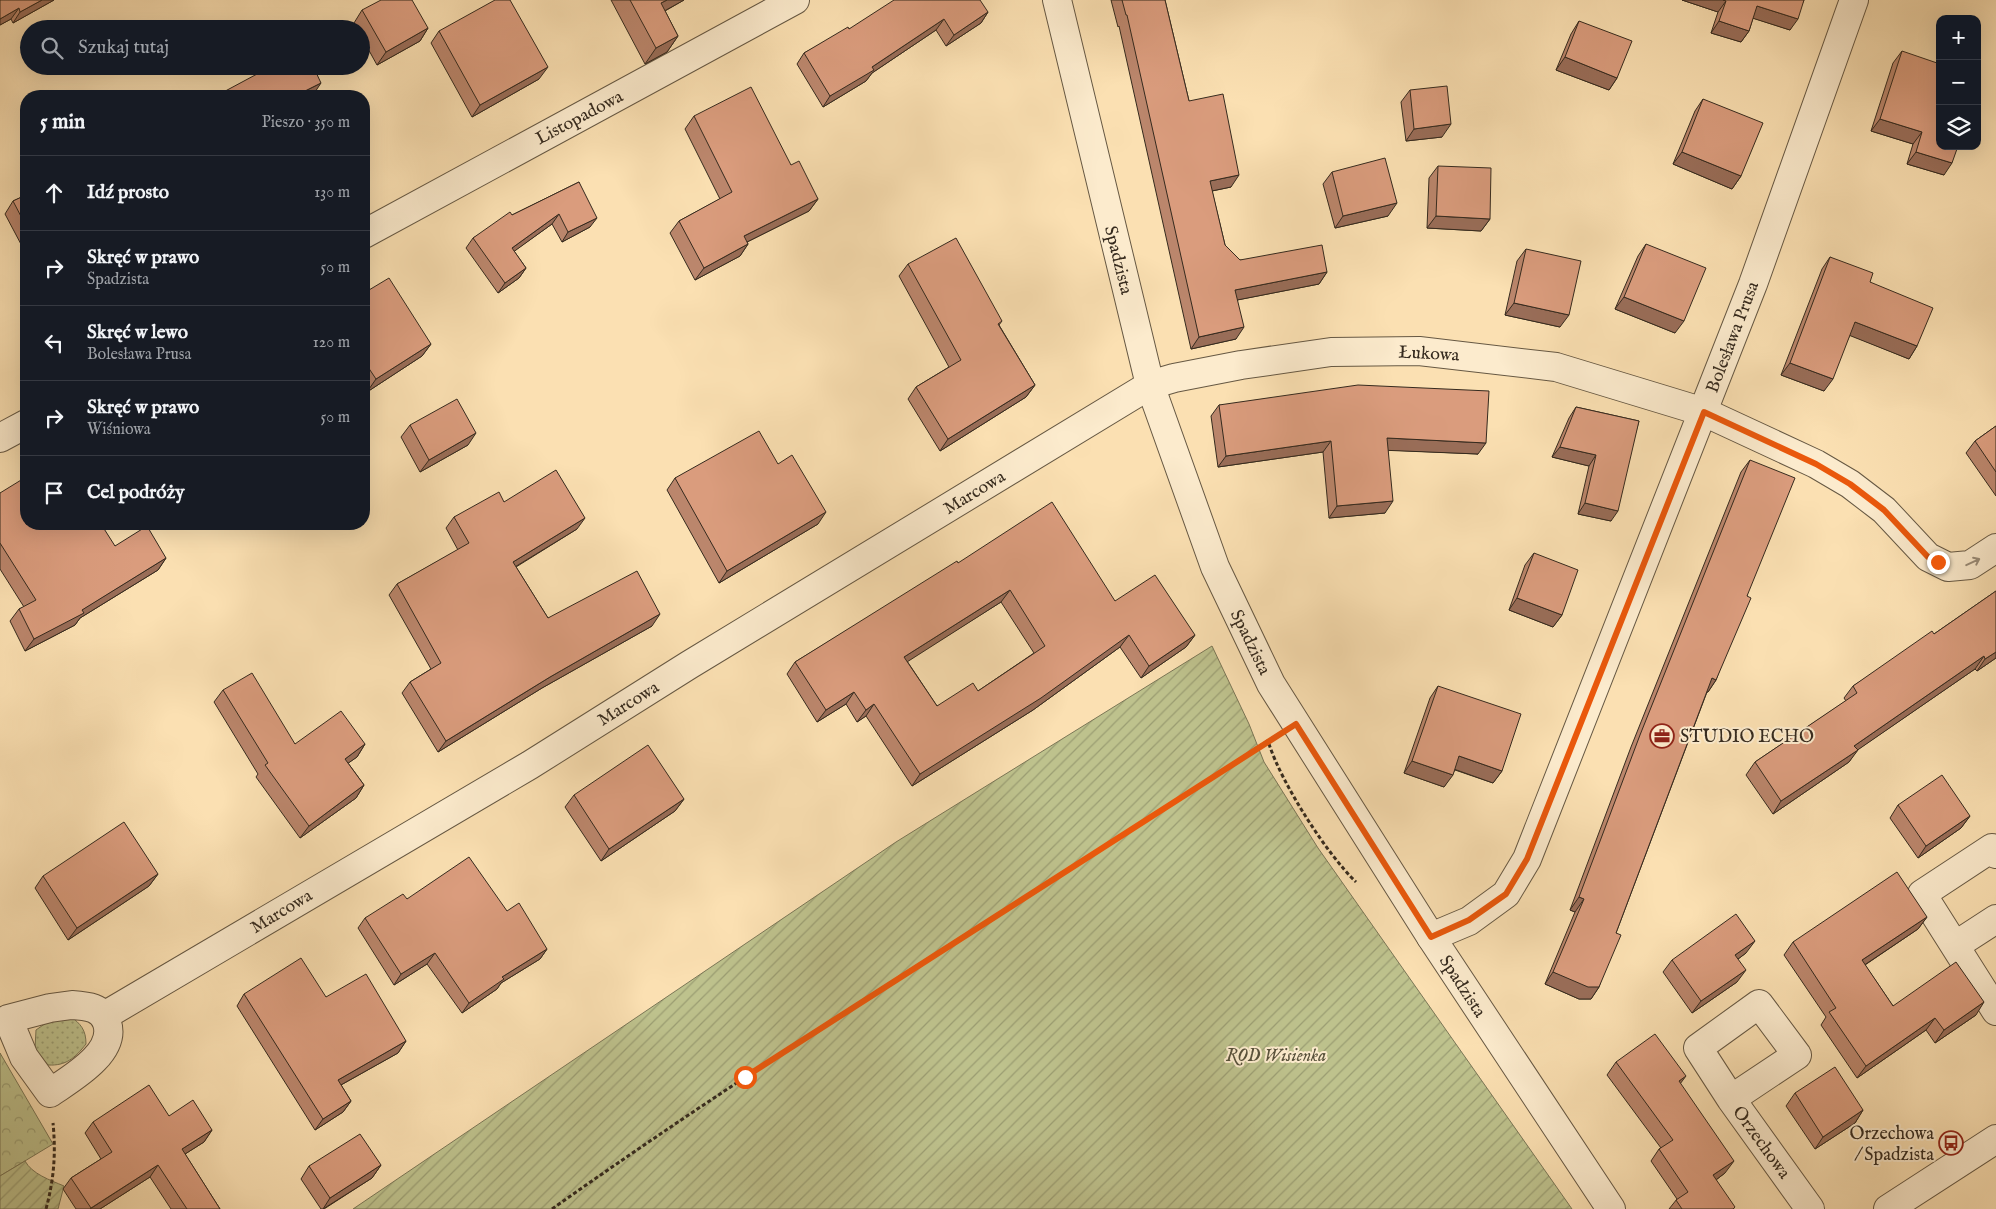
<!DOCTYPE html>
<html lang="pl">
<head>
<meta charset="utf-8">
<style>
	:root { --surface:#171b24; --page:#242831; --text:#f1f3f6; --muted:#9ea1a6; --line:#363941 }
	body { margin:0; font-family:"IM FELL English",serif; background:var(--page); color:var(--text) }
	.controls { position:absolute; right:15px; top:15px; display:grid; overflow:hidden; border-radius:10px; box-shadow:0 5px 20px #0002 }
	.controls button { width:45px; height:45px; display:grid; place-items:center; padding:0; border:0; border-bottom:1px solid var(--line); background:var(--surface); color:var(--text); font:25px sans-serif }
	.stop { position:absolute; width:15px; height:15px; margin:-11px; border:4px solid #ea580c; border-radius:50%; background:#fff }
	.stop.end { background:#ea580c; border-color:#fff; box-shadow:0 1px 5px #0008 }
	.list { margin:0; padding:0; list-style:none }
	h2 { display:flex; justify-content:space-between; align-items:center; height:65px; margin:0; padding:0 20px; font-size:21px }
	h2 small { font-size:16px; font-weight:400; color:var(--muted) }
	.list li { display:grid; grid-template-columns:32px 1fr auto; gap:15px; align-items:center; box-sizing:border-box; height:75px; padding:0 20px; border-top:1px solid var(--line) }
	.list b { display:block; font-size:19px; white-space:nowrap }
	.list p { margin:0; font-size:16px; white-space:nowrap; color:var(--muted) }
	.list em { font-size:16px; font-style:normal; color:var(--muted) }
	.icon { flex:none; width:28px; height:28px; fill:none; stroke:currentColor; stroke-width:2; stroke-linecap:round; stroke-linejoin:round }
	.map { position:relative; flex:none; width:1996px; height:1209px; overflow:hidden }
	.search { position:absolute; background:var(--surface); box-shadow:0 5px 20px #0002; left:20px; top:20px; width:350px; height:55px; display:flex; align-items:center; gap:12px; box-sizing:border-box; padding:0 18px; border-radius:28px; color:var(--muted); font-size:19px }
	.panel { position:absolute; background:var(--surface); box-shadow:0 5px 20px #0002; left:20px; top:90px; width:350px; height:440px; border-radius:20px }
	.map>svg:first-child { display:block }
</style>
</head>
<body>
<div class="map">
<svg width="1996" height="1209" viewBox="0 0 1996 1209">
	<defs>
		<pattern id="grass-dots" width="8" height="8" patternUnits="userSpaceOnUse" patternTransform="scale(1.25)"><rect width="8" height="8" fill="#bec28d"/><path d="M2 2h.1M6 6h.1" fill="none" stroke="#9b9e73" stroke-width="1.8" stroke-linecap="round"/></pattern>
		<pattern id="park-crowns" width="20" height="18" patternUnits="userSpaceOnUse" patternTransform="scale(1.25)"><rect width="20" height="18" fill="#bec28d"/><path d="M2 6a3 3 0 1 1 6 0M12 15a3 3 0 1 1 6 0" fill="none" stroke="#9b9e73"/></pattern>
		<pattern id="garden-furrows" width="10" height="10" patternUnits="userSpaceOnUse" patternTransform="scale(1.25)"><rect width="10" height="10" fill="#bec28d"/><path d="M-1 1l2-2M0 10L10 0M9 11l2-2" fill="none" stroke="#9b9e73"/></pattern>
	</defs>
	<rect width="100%" height="100%" fill="#fbe0b2"/>
	<filter id="stains"><feTurbulence type="fractalNoise" baseFrequency=".004" numOctaves="4"/><feColorMatrix values="0 0 0 0 .2 0 0 0 0 .09 0 0 0 0 .02 0 0 0 .5 -.17"/></filter>
	<radialGradient id="worn" r=".72"><stop offset=".6" stop-color="#630" stop-opacity="0"/><stop offset="1" stop-color="#630" stop-opacity=".3"/></radialGradient>
	<path fill="url(#grass-dots)" stroke="#7a7656" d="M 70,1016 C 81,1024 86,1030 86,1044 C 75,1058 66,1066 48,1065 L 35,1049 L 36,1030 L 46,1023 Z"/>
	<path fill="url(#park-crowns)" stroke="#7a7656" d="M 0,1053 L 53,1144 L 0,1176 Z"/>
	<g fill="url(#garden-furrows)" stroke="#7a7656">
		<path d="M 1212,646 L 1249,724 L 1264,762 L 1318,848 L 1572,1209 L 353,1209 L 896,842 Z"/>
		<path d="M 25,1161 C 32,1174 50,1180 64,1186 L 58,1209 L 0,1209 L 0,1176 Z"/>
	</g>
	<g fill="none" stroke-linecap="round" stroke-linejoin="round">
		<g stroke="#665843" stroke-width="30">
			<g id="minor">
				<path d="M 1057,0 L 1150,385 L 1215,567 L 1271,684 L 1431,937 L 1611,1209"/>
				<path d="M 364,234 L 795,0"/>
				<path d="M 0,438 L 26,424"/>
				<path d="M 1996,854 L 1992,848 L 1922,894 L 1996,1011"/>
				<path d="M 1431,937 L 1469,921 L 1506,894 L 1527,859 L 1753,284 L 1854,0"/>
				<path d="M 1956,945 L 1996,919"/>
				<path d="M 72,1005 C 87,1006 102,1007 107,1023 C 117,1053 70,1079 50,1093 L 24,1057 L 8,1019 L 50,1008 Z"/>
				<path d="M 104,1016 L 530,765 L 689,665 L 1150,385 L 1174,378 L 1241,365 L 1331,352 L 1419,351 L 1556,367 L 1704,412 L 1816,464 L 1850,484 L 1884,510 L 1928,557 L 1948,567 L 1970,565 L 1996,548"/>
				<path d="M 1731,1099 L 1797,1055 L 1759,1004 L 1698,1048 L 1731,1099 L 1810,1209"/>
				<path d="M 1888,1209 L 1996,1139"/>
			</g>
		</g>
		<g stroke="#352a1e" stroke-width="3" stroke-dasharray="4 2.5" stroke-linecap="butt">
			<path d="M 1269,744 C 1282,784 1326,853 1356,882"/>
			<path d="M 46,1209 C 54,1179 56,1154 53,1123"/>
			<path d="M 552,1209 C 785,1044 1030,897 1269,740"/>
		</g>
		<use href="#minor" stroke="#fcebcd" stroke-width="28"/>
	</g>
	<g fill="#bb866c" stroke="#352a1e" fill-rule="evenodd">
		<path d="M 0,0 L 54,0 L 13,23 L 11,19 L 0,25 Z"/>
		<path d="M 611,0 L 684,0 L 665,11 L 678,36 L 667,52 L 645,64 Z"/>
		<path d="M 1111,0 L 1165,0 L 1189,101 L 1231,187 L 1212,191 L 1225,245 L 1240,260 L 1327,272 L 1319,284 L 1237,300 L 1236,339 L 1191,349 L 1119,26 L 1118,27 Z"/>
		<path d="M 1682,0 L 1804,0 L 1790,30 L 1753,18 L 1749,31 L 1741,42 L 1711,33 L 1718,12 Z"/>
		<path d="M 362,10 L 428,28 L 420,41 L 377,65 L 361,36 L 361,29 L 357,29 L 354,23 Z"/>
		<path d="M 988,12 L 981,23 L 946,46 L 936,30 L 872,73 L 866,81 L 823,107 L 797,64 L 804,53 L 849,29 Z"/>
		<path d="M 1579,21 L 1617,78 L 1609,90 L 1556,70 L 1571,34 Z"/>
		<path d="M 439,31 L 539,79 L 472,117 L 431,43 Z"/>
		<path d="M 1902,51 L 1944,175 L 1907,164 L 1913,144 L 1871,131 L 1893,63 Z"/>
		<path d="M 1410,90 L 1442,137 L 1406,141 L 1401,102 Z"/>
		<path d="M 1703,99 L 1741,176 L 1732,189 L 1673,164 L 1695,111 Z"/>
		<path d="M 694,116 L 791,165 L 818,199 L 809,211 L 747,242 L 748,244 L 740,256 L 695,280 L 670,233 L 679,221 L 720,199 L 685,129 Z"/>
		<path d="M 1438,166 L 1490,219 L 1481,231 L 1427,228 L 1429,178 Z"/>
		<path d="M 1332,172 L 1388,216 L 1335,228 L 1323,184 Z"/>
		<path d="M 579,182 L 590,227 L 562,242 L 552,224 L 514,251 L 526,268 L 519,278 L 498,293 L 466,248 L 473,238 L 512,215 Z"/>
		<path d="M 26,195 L 26,246 L 23,248 L 5,214 L 13,201 Z"/>
		<path d="M 1646,244 L 1675,333 L 1615,309 L 1638,256 Z"/>
		<path d="M 1526,249 L 1560,327 L 1505,315 L 1517,261 Z"/>
		<path d="M 1830,257 L 1870,282 L 1917,346 L 1909,359 L 1850,335 L 1824,391 L 1781,375 L 1822,269 Z"/>
		<path d="M 908,264 L 1002,321 L 999,325 L 1035,385 L 1026,397 L 940,451 L 908,399 L 916,387 L 949,367 L 899,276 Z"/>
		<path d="M 364,293 L 431,344 L 422,356 L 367,392 L 364,387 Z"/>
		<path d="M 1219,405 L 1478,454 L 1388,450 L 1385,513 L 1329,518 L 1323,452 L 1218,467 L 1211,416 Z"/>
		<path d="M 1576,407 L 1639,421 L 1611,521 L 1578,514 L 1589,466 L 1552,457 L 1569,418 Z"/>
		<path d="M 410,425 L 468,445 L 420,472 L 401,437 Z"/>
		<path d="M 1996,426 L 1996,496 L 1966,453 L 1975,441 Z"/>
		<path d="M 1750,460 L 1747,596 L 1716,680 L 1708,692 L 1707,692 L 1616,933 L 1599,987 L 1591,999 L 1579,999 L 1545,984 L 1575,912 L 1570,910 L 1631,747 L 1741,472 Z"/>
		<path d="M 778,464 L 818,524 L 719,583 L 667,490 L 675,478 Z"/>
		<path d="M 0,493 L 115,546 L 166,558 L 158,570 L 80,618 L 75,625 L 25,651 L 10,621 L 19,609 L 24,607 L 0,569 Z"/>
		<path d="M 504,502 L 577,529 L 516,567 L 548,618 L 652,626 L 542,688 L 438,752 L 402,693 L 410,682 L 431,669 L 389,595 L 397,584 L 458,550 L 446,528 L 454,517 Z"/>
		<path d="M 1534,553 L 1562,615 L 1553,627 L 1509,610 L 1525,565 Z"/>
		<path d="M 958,563 L 1115,601 L 1195,635 L 1186,647 L 1141,678 L 1120,647 L 1033,710 L 912,786 L 866,716 L 857,722 L 846,704 L 817,722 L 787,674 L 795,662 ZM 1001,602 L 1034,653 L 978,691 L 937,706 L 907,661 Z"/>
		<path d="M 1996,591 L 1996,658 L 1977,671 L 1975,669 L 1857,750 L 1849,762 L 1773,814 L 1746,775 L 1755,762 L 1846,701 L 1844,698 L 1853,686 L 1934,634 Z"/>
		<path d="M 1438,686 L 1502,771 L 1493,783 L 1455,770 L 1444,787 L 1404,773 L 1430,698 Z"/>
		<path d="M 223,690 L 295,744 L 365,744 L 357,757 L 348,763 L 364,785 L 356,798 L 300,838 L 256,777 L 258,774 L 214,702 Z"/>
		<path d="M 574,795 L 684,799 L 675,811 L 601,861 L 565,807 Z"/>
		<path d="M 1898,805 L 1970,816 L 1961,828 L 1918,858 L 1890,818 Z"/>
		<path d="M 158,874 L 149,886 L 68,940 L 35,888 L 43,876 Z"/>
		<path d="M 407,899 L 507,911 L 547,949 L 540,959 L 501,983 L 497,989 L 462,1013 L 427,964 L 394,985 L 358,928 L 365,918 Z"/>
		<path d="M 1927,917 L 1918,929 L 1865,965 L 1893,1006 L 1976,1015 L 1935,1043 L 1926,1030 L 1857,1078 L 1821,1025 L 1826,1017 L 1784,955 L 1793,942 Z"/>
		<path d="M 1746,953 L 1738,959 L 1737,982 L 1692,1013 L 1663,972 L 1672,960 Z"/>
		<path d="M 244,994 L 326,997 L 406,1041 L 398,1053 L 341,1085 L 351,1101 L 343,1112 L 315,1130 L 237,1006 Z"/>
		<path d="M 1616,1062 L 1680,1084 L 1725,1173 L 1716,1180 L 1734,1209 L 1669,1209 L 1677,1199 L 1651,1161 L 1659,1149 L 1661,1148 L 1607,1075 Z"/>
		<path d="M 1795,1093 L 1863,1110 L 1855,1123 L 1815,1149 L 1786,1106 Z"/>
		<path d="M 169,1116 L 212,1130 L 204,1142 L 185,1154 L 220,1209 L 171,1209 L 150,1177 L 100,1209 L 76,1209 L 63,1189 L 71,1178 L 101,1159 L 85,1133 L 93,1122 Z"/>
		<path d="M 381,1165 L 372,1178 L 324,1209 L 321,1209 L 301,1179 L 309,1166 Z"/>
	</g>
	<g fill="#996d58" stroke="#352a1e">
		<path d="M 42,0 L 54,0 L 13,23 L 20,12 Z"/>
		<path d="M 667,0 L 684,0 L 650,19 L 661,3 Z"/>
		<path d="M 1682,0 L 1723,0 L 1726,1 L 1718,12 Z"/>
		<path d="M 1757,6 L 1798,19 L 1790,30 L 1749,17 Z"/>
		<path d="M 19,8 L 11,19 L 0,25 L 0,19 Z"/>
		<path d="M 988,12 L 981,23 L 946,46 L 954,35 Z"/>
		<path d="M 944,19 L 936,30 L 872,73 L 866,81 L 823,107 L 830,96 L 872,67 Z"/>
		<path d="M 1719,21 L 1749,31 L 1741,42 L 1711,33 Z"/>
		<path d="M 428,28 L 420,41 L 377,65 L 386,52 Z"/>
		<path d="M 678,36 L 667,52 L 645,64 L 656,48 Z"/>
		<path d="M 1565,57 L 1617,78 L 1609,90 L 1556,70 Z"/>
		<path d="M 548,67 L 539,79 L 472,117 L 480,105 Z"/>
		<path d="M 321,83 L 313,95 L 310,96 L 295,96 Z"/>
		<path d="M 1880,119 L 1922,132 L 1913,144 L 1871,131 Z"/>
		<path d="M 1451,124 L 1442,137 L 1406,141 L 1414,129 Z"/>
		<path d="M 1682,152 L 1741,176 L 1732,189 L 1673,164 Z"/>
		<path d="M 1916,152 L 1952,163 L 1944,175 L 1907,164 Z"/>
		<path d="M 1239,175 L 1231,187 L 1202,193 L 1210,181 Z"/>
		<path d="M 818,199 L 809,211 L 735,248 L 744,236 Z"/>
		<path d="M 1397,203 L 1388,216 L 1335,228 L 1343,216 Z"/>
		<path d="M 559,214 L 552,224 L 505,258 L 512,248 Z"/>
		<path d="M 1436,216 L 1490,219 L 1481,231 L 1427,228 Z"/>
		<path d="M 597,218 L 590,227 L 562,242 L 568,232 Z"/>
		<path d="M 748,244 L 740,256 L 695,280 L 704,268 Z"/>
		<path d="M 526,268 L 519,278 L 498,293 L 505,283 Z"/>
		<path d="M 1327,272 L 1319,284 L 1227,302 L 1235,290 Z"/>
		<path d="M 1624,297 L 1684,321 L 1675,333 L 1615,309 Z"/>
		<path d="M 1514,303 L 1569,315 L 1560,327 L 1505,315 Z"/>
		<path d="M 1855,322 L 1917,346 L 1909,359 L 1846,334 Z"/>
		<path d="M 1244,327 L 1236,339 L 1191,349 L 1199,337 Z"/>
		<path d="M 431,344 L 422,356 L 367,392 L 376,379 Z"/>
		<path d="M 1790,363 L 1833,379 L 1824,391 L 1781,375 Z"/>
		<path d="M 1035,385 L 1026,397 L 940,451 L 948,439 Z"/>
		<path d="M 476,433 L 468,445 L 420,472 L 429,460 Z"/>
		<path d="M 1387,438 L 1486,443 L 1478,454 L 1379,450 Z"/>
		<path d="M 1331,441 L 1323,452 L 1218,467 L 1226,456 Z"/>
		<path d="M 1560,447 L 1596,455 L 1589,466 L 1552,457 Z"/>
		<path d="M 1393,501 L 1385,513 L 1329,518 L 1337,506 Z"/>
		<path d="M 1585,503 L 1618,511 L 1611,521 L 1578,514 Z"/>
		<path d="M 826,512 L 818,524 L 719,583 L 727,571 Z"/>
		<path d="M 585,518 L 577,529 L 505,573 L 513,562 Z"/>
		<path d="M 166,558 L 158,570 L 80,618 L 75,625 L 25,651 L 34,639 Z"/>
		<path d="M 1010,590 L 1001,602 L 896,669 L 904,657 Z"/>
		<path d="M 1517,598 L 1562,615 L 1553,627 L 1509,610 Z"/>
		<path d="M 660,614 L 652,626 L 542,688 L 438,752 L 446,741 L 550,677 Z"/>
		<path d="M 1129,635 L 1120,647 L 1033,710 L 912,786 L 920,774 Z"/>
		<path d="M 1195,635 L 1186,647 L 1141,678 L 1149,666 Z"/>
		<path d="M 1996,652 L 1996,658 L 1977,671 L 1985,659 Z"/>
		<path d="M 1984,656 L 1975,669 L 1846,758 L 1854,746 Z"/>
		<path d="M 1712,678 L 1716,680 L 1708,692 L 1703,691 Z"/>
		<path d="M 854,692 L 846,704 L 817,722 L 826,710 Z"/>
		<path d="M 874,704 L 866,716 L 857,722 L 866,710 Z"/>
		<path d="M 365,744 L 357,757 L 337,771 L 345,759 Z"/>
		<path d="M 1858,750 L 1849,762 L 1773,814 L 1781,801 Z"/>
		<path d="M 1459,756 L 1502,771 L 1493,783 L 1451,768 Z"/>
		<path d="M 1412,761 L 1453,775 L 1444,787 L 1404,773 Z"/>
		<path d="M 364,785 L 356,798 L 300,838 L 309,826 Z"/>
		<path d="M 684,799 L 675,811 L 601,861 L 609,849 Z"/>
		<path d="M 1970,816 L 1961,828 L 1918,858 L 1926,846 Z"/>
		<path d="M 158,874 L 149,886 L 68,940 L 77,928 Z"/>
		<path d="M 1579,897 L 1584,899 L 1575,912 L 1570,910 Z"/>
		<path d="M 1927,917 L 1918,929 L 1854,972 L 1862,960 Z"/>
		<path d="M 1755,941 L 1746,953 L 1726,968 L 1735,955 Z"/>
		<path d="M 547,949 L 540,959 L 501,983 L 497,989 L 462,1013 L 469,1003 L 502,977 Z"/>
		<path d="M 435,953 L 427,964 L 394,985 L 401,974 Z"/>
		<path d="M 1746,970 L 1737,982 L 1692,1013 L 1701,1001 Z"/>
		<path d="M 1553,972 L 1599,987 L 1591,999 L 1579,999 L 1545,984 Z"/>
		<path d="M 1984,1002 L 1976,1015 L 1935,1043 L 1944,1030 Z"/>
		<path d="M 1935,1018 L 1926,1030 L 1857,1078 L 1866,1066 Z"/>
		<path d="M 406,1041 L 398,1053 L 330,1091 L 338,1080 Z"/>
		<path d="M 1686,1076 L 1677,1088 L 1679,1081 Z"/>
		<path d="M 351,1101 L 343,1112 L 315,1130 L 323,1119 Z"/>
		<path d="M 1863,1110 L 1855,1123 L 1815,1149 L 1823,1137 Z"/>
		<path d="M 212,1130 L 204,1142 L 174,1161 L 182,1149 Z"/>
		<path d="M 1734,1161 L 1725,1173 L 1705,1188 L 1713,1175 Z"/>
		<path d="M 158,1165 L 150,1177 L 100,1209 L 90,1209 Z"/>
		<path d="M 381,1165 L 372,1178 L 323,1209 L 330,1198 Z"/>
	</g>
	<g fill="#da9c7d" stroke="#352a1e" fill-rule="evenodd">
		<path d="M 0,0 L 42,0 L 20,12 L 19,8 L 0,19 Z"/>
		<path d="M 381,0 L 412,0 L 428,28 L 386,52 L 362,10 Z"/>
		<path d="M 495,0 L 510,0 L 548,67 L 480,105 L 439,31 Z"/>
		<path d="M 630,0 L 667,0 L 661,3 L 678,36 L 656,48 Z"/>
		<path d="M 894,0 L 980,0 L 988,12 L 954,35 L 944,19 L 872,67 L 874,70 L 830,96 L 804,53 L 848,27 L 849,29 Z"/>
		<path d="M 1122,0 L 1165,0 L 1189,101 L 1223,94 L 1239,175 L 1210,181 L 1225,245 L 1240,260 L 1322,245 L 1327,272 L 1235,290 L 1244,327 L 1199,337 L 1127,15 L 1126,15 Z"/>
		<path d="M 1723,0 L 1804,0 L 1798,19 L 1757,6 L 1749,31 L 1719,21 L 1726,1 Z"/>
		<path d="M 1579,21 L 1632,41 L 1617,78 L 1565,57 Z"/>
		<path d="M 1902,51 L 1940,64 L 1940,146 L 1958,146 L 1952,163 L 1916,152 L 1922,132 L 1880,119 Z"/>
		<path d="M 272,66 L 313,66 L 321,83 L 295,96 L 216,96 Z"/>
		<path d="M 1977,76 L 1980,77 L 1977,86 Z"/>
		<path d="M 1447,86 L 1451,124 L 1414,129 L 1410,90 Z"/>
		<path d="M 751,87 L 791,165 L 799,161 L 818,199 L 744,236 L 748,244 L 704,268 L 679,221 L 732,192 L 694,116 Z"/>
		<path d="M 1703,99 L 1763,123 L 1741,176 L 1682,152 Z"/>
		<path d="M 1385,158 L 1397,203 L 1343,216 L 1332,172 Z"/>
		<path d="M 1438,166 L 1491,168 L 1490,219 L 1436,216 Z"/>
		<path d="M 579,182 L 597,218 L 568,232 L 559,214 L 512,248 L 526,268 L 505,283 L 473,238 L 510,212 L 512,215 Z"/>
		<path d="M 26,195 L 26,226 L 13,201 Z"/>
		<path d="M 956,238 L 1002,321 L 998,324 L 1035,385 L 948,439 L 916,387 L 961,360 L 908,264 Z"/>
		<path d="M 1646,244 L 1706,268 L 1684,321 L 1624,297 Z"/>
		<path d="M 1526,249 L 1581,261 L 1569,315 L 1514,303 Z"/>
		<path d="M 1830,257 L 1873,273 L 1870,282 L 1933,308 L 1917,346 L 1855,322 L 1833,379 L 1790,363 Z"/>
		<path d="M 389,278 L 431,344 L 376,379 L 364,361 L 364,293 Z"/>
		<path d="M 1358,385 L 1489,391 L 1486,443 L 1387,438 L 1393,501 L 1337,506 L 1331,441 L 1226,456 L 1219,405 Z"/>
		<path d="M 457,399 L 476,433 L 429,460 L 410,425 Z"/>
		<path d="M 1576,407 L 1639,421 L 1618,511 L 1585,503 L 1596,455 L 1560,447 Z"/>
		<path d="M 1996,426 L 1996,472 L 1975,441 Z"/>
		<path d="M 759,431 L 778,464 L 792,455 L 826,512 L 727,571 L 675,478 Z"/>
		<path d="M 1750,460 L 1795,478 L 1747,596 L 1751,598 L 1716,680 L 1712,678 L 1616,933 L 1621,935 L 1599,987 L 1588,987 L 1553,972 L 1584,899 L 1579,897 L 1640,735 Z"/>
		<path d="M 556,470 L 585,518 L 513,562 L 548,618 L 637,571 L 660,614 L 550,677 L 446,741 L 410,682 L 441,663 L 397,584 L 469,543 L 454,517 L 499,492 L 504,502 Z"/>
		<path d="M 26,477 L 26,524 L 101,524 L 115,546 L 147,526 L 166,558 L 82,610 L 84,613 L 34,639 L 19,609 L 36,600 L 0,543 L 0,493 Z"/>
		<path d="M 1052,502 L 1115,601 L 1155,575 L 1195,635 L 1149,666 L 1129,635 L 1041,698 L 920,774 L 874,704 L 866,710 L 854,692 L 826,710 L 795,662 L 957,561 L 958,563 ZM 1010,590 L 1045,646 L 978,691 L 973,683 L 937,706 L 904,657 Z"/>
		<path d="M 1534,553 L 1578,570 L 1562,615 L 1517,598 Z"/>
		<path d="M 1996,591 L 1996,652 L 1985,659 L 1984,656 L 1854,746 L 1858,750 L 1781,801 L 1755,762 L 1857,693 L 1853,686 L 1932,631 L 1934,634 Z"/>
		<path d="M 252,673 L 295,744 L 341,711 L 365,744 L 345,759 L 364,785 L 309,826 L 265,765 L 268,763 L 223,690 Z"/>
		<path d="M 1438,686 L 1521,714 L 1502,771 L 1459,756 L 1453,775 L 1412,761 Z"/>
		<path d="M 648,745 L 684,799 L 609,849 L 574,795 Z"/>
		<path d="M 1942,775 L 1970,816 L 1926,846 L 1898,805 Z"/>
		<path d="M 124,822 L 158,874 L 77,928 L 43,876 Z"/>
		<path d="M 469,857 L 507,911 L 519,903 L 547,949 L 502,977 L 504,979 L 469,1003 L 435,953 L 401,974 L 365,918 L 403,894 L 407,899 Z"/>
		<path d="M 1897,872 L 1927,917 L 1862,960 L 1893,1006 L 1956,962 L 1984,1002 L 1944,1030 L 1935,1018 L 1866,1066 L 1829,1012 L 1836,1008 L 1793,942 Z"/>
		<path d="M 1736,914 L 1755,941 L 1735,955 L 1746,970 L 1701,1001 L 1672,960 Z"/>
		<path d="M 301,958 L 326,997 L 366,974 L 406,1041 L 338,1080 L 351,1101 L 323,1119 L 244,994 Z"/>
		<path d="M 1655,1034 L 1686,1076 L 1679,1081 L 1734,1161 L 1713,1175 L 1735,1207 L 1733,1209 L 1682,1209 L 1676,1200 L 1688,1192 L 1659,1149 L 1673,1140 L 1616,1062 Z"/>
		<path d="M 1835,1067 L 1863,1110 L 1823,1137 L 1795,1093 Z"/>
		<path d="M 149,1085 L 169,1116 L 193,1100 L 212,1130 L 182,1149 L 220,1209 L 187,1209 L 158,1165 L 91,1208 L 71,1178 L 112,1152 L 93,1122 Z"/>
		<path d="M 360,1134 L 381,1165 L 330,1198 L 309,1166 Z"/>
	</g>
	<defs><path id="oneway-shaft" d="M-6 0H5M1.5-3L5.5 0L1.5 3" fill="none" stroke-width="1.6" stroke-linecap="round" stroke-linejoin="round" transform="scale(1.25)"/></defs>
	<use stroke="#988a76" href="#oneway-shaft" transform="translate(1973 562) rotate(-25)"/>
	<g fill="none" stroke-linecap="round" stroke-linejoin="round">
		<path stroke="#ea580c" stroke-width="6" d="M 745,1077 L 1296,724 L 1431,937 L 1469,920 L 1506,894 L 1527,859 L 1704,412 L 1816,464 L 1850,484 L 1884,510 L 1928,557 L 1938,562"/>
	</g>
	<defs>
		<g id="office-ring" transform="scale(1.25)"><circle r="9.5" fill="#fcebcd" stroke="#8f2418" stroke-width="1.5"/><path d="M-6-3h4V-5.5h4V-3h4V5H-6ZM-1-4.5V-3h2v-1.5ZM-6 0V1H6V0Z" fill="#8f2418"/></g>
		<g id="bus-ring" transform="scale(1.25)"><circle r="9.5" fill="#fcebcd" stroke="#8f2418" stroke-width="1.5"/><path d="M-5-6H5V4H4V6H2V4H-2V6H-4V4H-5ZM-3.5-4V0h7V-4ZM-3.5 1.2v1.5H-2V1.2ZM2 1.2v1.5H3.5V1.2Z" fill="#8f2418"/></g>
	</defs>
	<g fill-rule="evenodd">
		<use href="#office-ring" x="1662" y="736"/>
		<use href="#bus-ring" x="1951" y="1143"/>
	</g>
	<g text-anchor="middle" stroke-width="4" stroke-linejoin="round" paint-order="stroke">
		<g font-size="18" fill="#352a1e" stroke="#fcebcd">
			<text transform="translate(579 117) rotate(-28)" y="6">Listopadowa</text>
			<text transform="translate(1119 260) rotate(76)" y="6">Spadzista</text>
			<text transform="translate(1732 337) rotate(-69)" y="6">Bolesława Prusa</text>
			<text transform="translate(1429 353) rotate(3)" y="6">Łukowa</text>
			<text transform="translate(974 492) rotate(-31)" y="6">Marcowa</text>
			<text transform="translate(1251 642) rotate(64)" y="6">Spadzista</text>
			<text transform="translate(628 703) rotate(-32)" y="6">Marcowa</text>
			<text transform="translate(281 911) rotate(-31)" y="6">Marcowa</text>
			<text transform="translate(1463 986) rotate(57)" y="6">Spadzista</text>
			<text transform="translate(1762 1142) rotate(54)" y="6">Orzechowa</text>
		</g>
		<g font-size="18" fill="#352a1e" stroke="#fcebcd" text-anchor="start">
			<text x="1680" y="742">STUDIO ECHO</text>
			<text x="1934" y="1139" text-anchor="end">Orzechowa<tspan x="1934" dy="21">/ Spadzista</tspan></text>
		</g>
		<g font-size="18" font-style="italic" fill="#57503a" stroke="#fcebcd">
			<text x="1276" y="1061">ROD Wisienka</text>
		</g>
	</g>
	<rect width="100%" height="100%" filter="url(#stains)"/>
	<rect width="100%" height="100%" fill="url(#worn)"/>
</svg>
<div class="controls">
<button>+</button>
<button>−</button>
<button><svg class="icon" aria-label="layers" viewBox="0 0 24 24"><path d="M12 4l9 5-9 5-9-5zM3 14l9 5 9-5"/></svg></button>
</div>
<div class="stop" style="left:745px;top:1077px"></div>
<div class="stop end" style="left:1938px;top:562px"></div>
<div class="search"><svg class="icon" aria-label="search" viewBox="0 0 24 24"><circle cx="10" cy="10" r="6"/><path d="M15 15l6 6"/></svg>Szukaj tutaj</div>
<section class="panel">
<h2>5 min<small>Pieszo · 350 m</small></h2>
<ul class="list">
<li><svg class="icon" aria-label="ahead" viewBox="0 0 24 24"><path d="M12 20V5M6 11l6-6 6 6"/></svg><div><b>Idź prosto</b></div><em>130 m</em></li>
<li><svg class="icon" aria-label="right" viewBox="0 0 24 24"><path d="M7 20v-9h11M14 6l5 5-5 5"/></svg><div><b>Skręć w prawo</b><p>Spadzista</p></div><em>50 m</em></li>
<li><svg class="icon" aria-label="left" viewBox="0 0 24 24"><path d="M17 20v-9H6M10 6l-5 5 5 5"/></svg><div><b>Skręć w lewo</b><p>Bolesława Prusa</p></div><em>120 m</em></li>
<li><svg class="icon" aria-label="right" viewBox="0 0 24 24"><path d="M7 20v-9h11M14 6l5 5-5 5"/></svg><div><b>Skręć w prawo</b><p>Wiśniowa</p></div><em>50 m</em></li>
<li><svg class="icon" aria-label="arrive" viewBox="0 0 24 24"><path d="M6 21V4h12l-3 4 3 4H6"/></svg><div><b>Cel podróży</b></div></li>
</ul>
</section>
</div>
</body>
</html>
